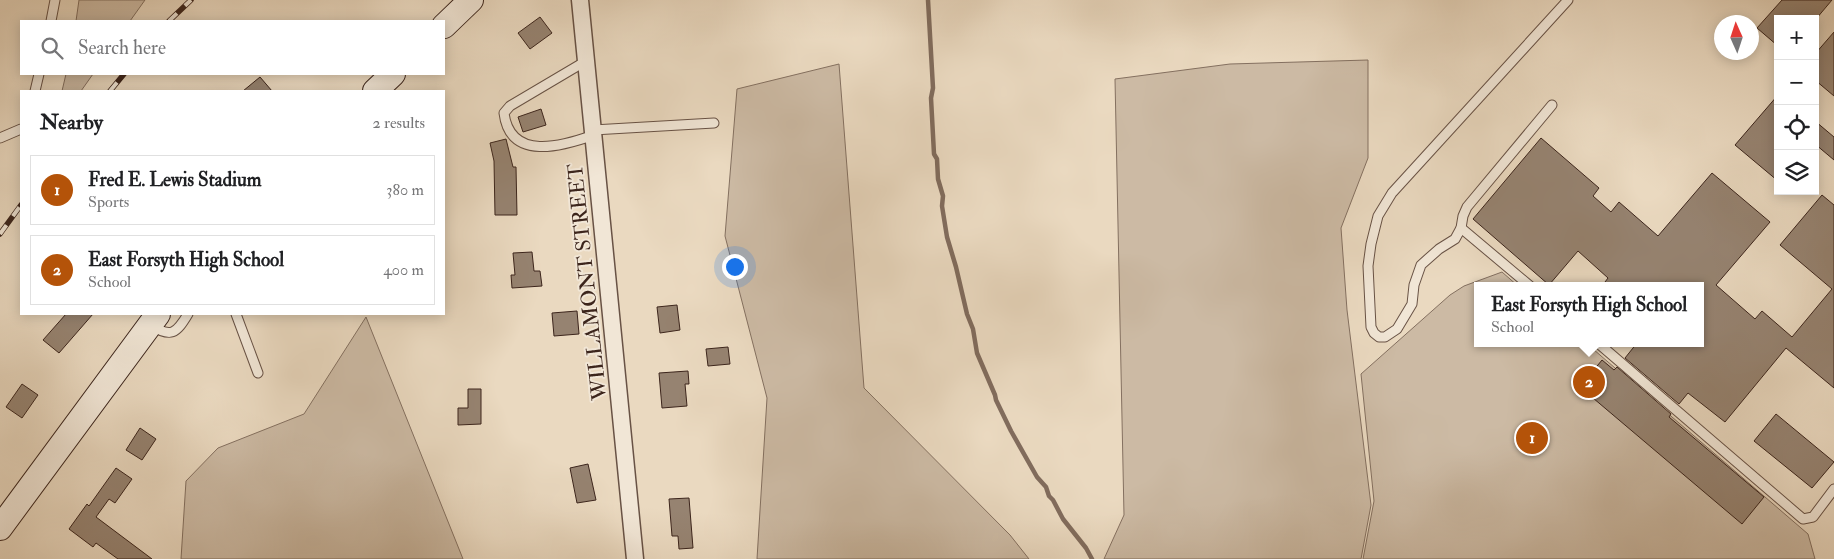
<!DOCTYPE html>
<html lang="en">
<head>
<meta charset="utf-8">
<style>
	:root { --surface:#fff; --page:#f2f2f2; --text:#202124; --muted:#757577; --line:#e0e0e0; --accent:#b45309 }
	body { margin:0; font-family:"IM FELL Double Pica",serif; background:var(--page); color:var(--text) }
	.controls { position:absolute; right:15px; top:15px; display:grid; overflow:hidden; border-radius:0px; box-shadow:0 2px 12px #0003 }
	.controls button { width:45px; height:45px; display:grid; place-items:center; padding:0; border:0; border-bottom:1px solid var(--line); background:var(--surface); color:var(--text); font:25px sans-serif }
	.compass { position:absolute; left:1714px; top:15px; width:45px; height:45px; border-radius:50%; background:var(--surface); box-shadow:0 2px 12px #0003; rotate:357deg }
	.you { position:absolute; left:734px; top:266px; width:18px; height:18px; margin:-12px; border:4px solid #fff; border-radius:50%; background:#1a73e8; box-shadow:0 0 0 8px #1a73e833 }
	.badge { display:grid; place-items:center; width:32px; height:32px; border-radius:50%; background:var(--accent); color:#fff; font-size:16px; font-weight:700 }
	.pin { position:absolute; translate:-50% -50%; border:2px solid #fff; box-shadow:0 1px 5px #0006 }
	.popup { position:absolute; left:1474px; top:282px; width:230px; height:65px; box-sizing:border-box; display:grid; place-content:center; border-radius:0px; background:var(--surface); filter:drop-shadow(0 1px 4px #0005); font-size:16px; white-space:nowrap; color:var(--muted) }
	.popup b { font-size:19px; color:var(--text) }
	.popup::after { content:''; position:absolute; left:50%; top:100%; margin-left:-10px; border:10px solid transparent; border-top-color:var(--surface) }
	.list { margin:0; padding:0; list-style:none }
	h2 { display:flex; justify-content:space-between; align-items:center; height:65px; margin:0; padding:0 20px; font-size:21px }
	h2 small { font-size:16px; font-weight:400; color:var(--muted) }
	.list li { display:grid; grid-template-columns:32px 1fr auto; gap:15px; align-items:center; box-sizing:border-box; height:70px; margin:0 10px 10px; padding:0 10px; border:1px solid var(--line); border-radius:0px }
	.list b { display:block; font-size:19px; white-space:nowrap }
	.list p { margin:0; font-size:16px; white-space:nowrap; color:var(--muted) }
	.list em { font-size:16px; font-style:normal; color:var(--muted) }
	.icon { flex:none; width:28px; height:28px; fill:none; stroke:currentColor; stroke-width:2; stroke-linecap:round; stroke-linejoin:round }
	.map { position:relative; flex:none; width:1834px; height:559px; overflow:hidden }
	.search { position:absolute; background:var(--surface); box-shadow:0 2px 12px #0003; left:20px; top:20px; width:425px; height:55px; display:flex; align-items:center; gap:12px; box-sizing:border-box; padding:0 18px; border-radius:0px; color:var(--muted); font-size:19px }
	.panel { position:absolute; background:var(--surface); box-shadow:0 2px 12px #0003; left:20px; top:90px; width:425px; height:225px; border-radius:0px }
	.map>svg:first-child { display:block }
</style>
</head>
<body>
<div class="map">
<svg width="1834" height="559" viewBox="0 0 1834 559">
	<rect width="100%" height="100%" fill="#ead9c0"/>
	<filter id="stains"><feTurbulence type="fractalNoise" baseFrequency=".004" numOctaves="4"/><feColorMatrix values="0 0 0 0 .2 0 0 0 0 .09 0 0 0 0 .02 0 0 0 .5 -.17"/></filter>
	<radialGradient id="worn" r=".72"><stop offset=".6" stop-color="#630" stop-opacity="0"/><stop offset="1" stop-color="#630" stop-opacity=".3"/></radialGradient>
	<g fill="#ccbaa4" stroke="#847060">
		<path d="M 79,0 L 145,0 L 130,21 L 76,21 Z"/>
		<path d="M 1368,60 L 1368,158 L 1341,228 L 1347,310 L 1371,505 L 1361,559 L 1104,559 L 1124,515 L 1115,79 L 1230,64 Z"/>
		<path d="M 839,64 L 864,388 L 1010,535 L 1029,559 L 757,559 L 767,398 L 725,236 L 737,89 Z"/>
		<path d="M 66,74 L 93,74 L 81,91 L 62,91 Z"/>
		<path d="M 1502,272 L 1518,286 L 1478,286 L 1478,343 L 1586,343 L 1808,534 L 1815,559 L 1363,559 L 1374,501 L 1361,374 L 1450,295 L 1464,286 Z"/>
		<path d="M 366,317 L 463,559 L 181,559 L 186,481 L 218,448 L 304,414 Z"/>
	</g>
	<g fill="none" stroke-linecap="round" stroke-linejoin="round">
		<path stroke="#816c5d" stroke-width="4.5" d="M 928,0 L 933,88 L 931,98 L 934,154 L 937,159 L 938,179 L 943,196 L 942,206 L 947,237 L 956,267 L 967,314 L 973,329 L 977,353 L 995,395 L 996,400 L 1011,431 L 1037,477 L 1046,487 L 1049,496 L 1053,500 L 1063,519 L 1086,548 L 1092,559"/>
	</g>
	<g fill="#968371" stroke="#3c251c">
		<path d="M 1782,0 L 1832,0 L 1816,19 L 1778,19 L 1778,46 L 1757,28 Z"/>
		<path d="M 540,17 L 552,33 L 530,49 L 518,33 Z"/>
		<path d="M 1834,32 L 1834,96 L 1815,80 L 1815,54 Z"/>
		<path d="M 260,77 L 272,91 L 243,91 Z"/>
		<path d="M 1778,95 L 1778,181 L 1735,145 Z"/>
		<path d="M 541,109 L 546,125 L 523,132 L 518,117 Z"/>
		<path d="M 1815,121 L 1834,137 L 1834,160 L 1815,144 Z"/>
		<path d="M 1541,138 L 1599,188 L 1593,196 L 1611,212 L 1619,202 L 1658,236 L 1712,173 L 1770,222 L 1716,285 L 1755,319 L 1762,311 L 1792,337 L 1832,289 L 1780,245 L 1822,195 L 1834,205 L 1834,388 L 1786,348 L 1725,422 L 1688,393 L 1679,404 L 1625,358 L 1637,343 L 1700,343 L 1700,286 L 1602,286 L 1608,278 L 1578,251 L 1549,285 L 1473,219 Z"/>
		<path d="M 506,139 L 513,167 L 516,167 L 517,215 L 495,215 L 494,161 L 490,143 Z"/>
		<path d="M 532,252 L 534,271 L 540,271 L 542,286 L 512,288 L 511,275 L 515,275 L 513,253 Z"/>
		<path d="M 677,305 L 680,330 L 660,333 L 657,307 Z"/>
		<path d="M 577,311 L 579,334 L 554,336 L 552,313 Z"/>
		<path d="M 66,314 L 93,314 L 59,353 L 43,340 Z"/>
		<path d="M 728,347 L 730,364 L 708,366 L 706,349 Z"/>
		<path d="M 1602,360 L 1614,370 L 1617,367 L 1671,414 L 1669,417 L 1764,497 L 1742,524 L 1580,387 Z"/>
		<path d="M 688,371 L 689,384 L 685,384 L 687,406 L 662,408 L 659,373 Z"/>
		<path d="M 22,384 L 38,395 L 22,418 L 6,407 Z"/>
		<path d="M 468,389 L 481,389 L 481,424 L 458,425 L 458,408 L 468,408 Z"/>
		<path d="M 1776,414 L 1834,462 L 1812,488 L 1754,441 Z"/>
		<path d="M 140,428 L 156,439 L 142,460 L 126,450 Z"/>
		<path d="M 588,464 L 596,500 L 577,503 L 570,468 Z"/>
		<path d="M 116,468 L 132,479 L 115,503 L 109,499 L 96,517 L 152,559 L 118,559 L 96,543 L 93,547 L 69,529 L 87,504 L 89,506 Z"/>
		<path d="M 689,498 L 693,548 L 679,549 L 678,536 L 672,536 L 669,499 Z"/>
	</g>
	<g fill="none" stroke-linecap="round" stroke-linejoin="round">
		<g stroke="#685245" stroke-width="11">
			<g id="service">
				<path d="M 51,21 L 55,0"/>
				<path d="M 586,61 L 510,106 L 504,113 C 510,162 563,146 594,135"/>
				<path d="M 35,91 L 39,74"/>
				<path d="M 1552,105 L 1467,207 L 1463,216 L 1461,228 L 1455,239 L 1439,249 L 1421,265 L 1414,285 L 1412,304 L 1397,329 L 1385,337 L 1379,337 L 1374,333 L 1371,327 L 1368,266 L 1371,244 L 1378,216 L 1392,193 L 1568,0"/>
				<path d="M 593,130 L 714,123"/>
				<path d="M 0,138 L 21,129"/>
				<path d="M 1461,228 L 1530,286"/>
				<path d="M 236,314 L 258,373"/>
				<path d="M 150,325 C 171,338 176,334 188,314"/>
				<path d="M 1598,343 L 1803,519 L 1813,517 L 1834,489"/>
			</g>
		</g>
		<g stroke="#685245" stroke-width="19">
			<path id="minor" d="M 580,0 L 635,559"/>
		</g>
		<g stroke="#3c251c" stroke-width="26">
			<g id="secondary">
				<path d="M 444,26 L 471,0"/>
				<path d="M 375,91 L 393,74"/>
				<path d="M 0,528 L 158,314"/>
			</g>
		</g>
		<use href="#service" stroke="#f1e6d6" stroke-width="9"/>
		<use href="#minor" stroke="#f1e6d6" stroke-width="16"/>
		<use href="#secondary" stroke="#f1e6d6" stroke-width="24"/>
		<g stroke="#3c251c" stroke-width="5.5">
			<g id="rail">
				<path d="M 169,21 L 191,0"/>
				<path d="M 110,91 L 124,74"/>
				<path d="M 0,234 L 21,205"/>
			</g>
		</g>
		<use href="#rail" stroke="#f1e6d6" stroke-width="4" stroke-dasharray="11" stroke-linecap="butt"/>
	</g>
	<g text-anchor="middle" stroke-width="4" stroke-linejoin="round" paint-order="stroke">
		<g font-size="21" fill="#3c251c" stroke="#f1e6d6">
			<text transform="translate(587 282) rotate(-96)" y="7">WILLAMONT STREET</text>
		</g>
	</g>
	<rect width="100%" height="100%" filter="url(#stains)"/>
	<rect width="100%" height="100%" fill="url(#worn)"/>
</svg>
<div class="controls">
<button>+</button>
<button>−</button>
<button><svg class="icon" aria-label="locate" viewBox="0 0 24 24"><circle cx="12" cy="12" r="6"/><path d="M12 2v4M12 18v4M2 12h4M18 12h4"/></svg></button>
<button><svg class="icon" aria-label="layers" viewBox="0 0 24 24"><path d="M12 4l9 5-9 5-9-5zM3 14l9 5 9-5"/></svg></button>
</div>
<svg class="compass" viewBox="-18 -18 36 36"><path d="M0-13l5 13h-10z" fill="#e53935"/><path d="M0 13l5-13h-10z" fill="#757577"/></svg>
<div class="you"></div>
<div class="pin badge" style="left:1532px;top:438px">1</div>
<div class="pin badge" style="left:1589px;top:382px">2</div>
<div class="popup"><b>East Forsyth High School</b>School</div>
<div class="search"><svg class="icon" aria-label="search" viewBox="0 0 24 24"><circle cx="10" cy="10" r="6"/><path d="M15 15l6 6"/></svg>Search here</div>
<section class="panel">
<h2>Nearby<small>2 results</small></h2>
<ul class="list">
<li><span class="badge">1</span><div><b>Fred E. Lewis Stadium</b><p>Sports</p></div><em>380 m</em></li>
<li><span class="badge">2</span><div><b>East Forsyth High School</b><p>School</p></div><em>400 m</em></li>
</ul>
</section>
</div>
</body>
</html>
